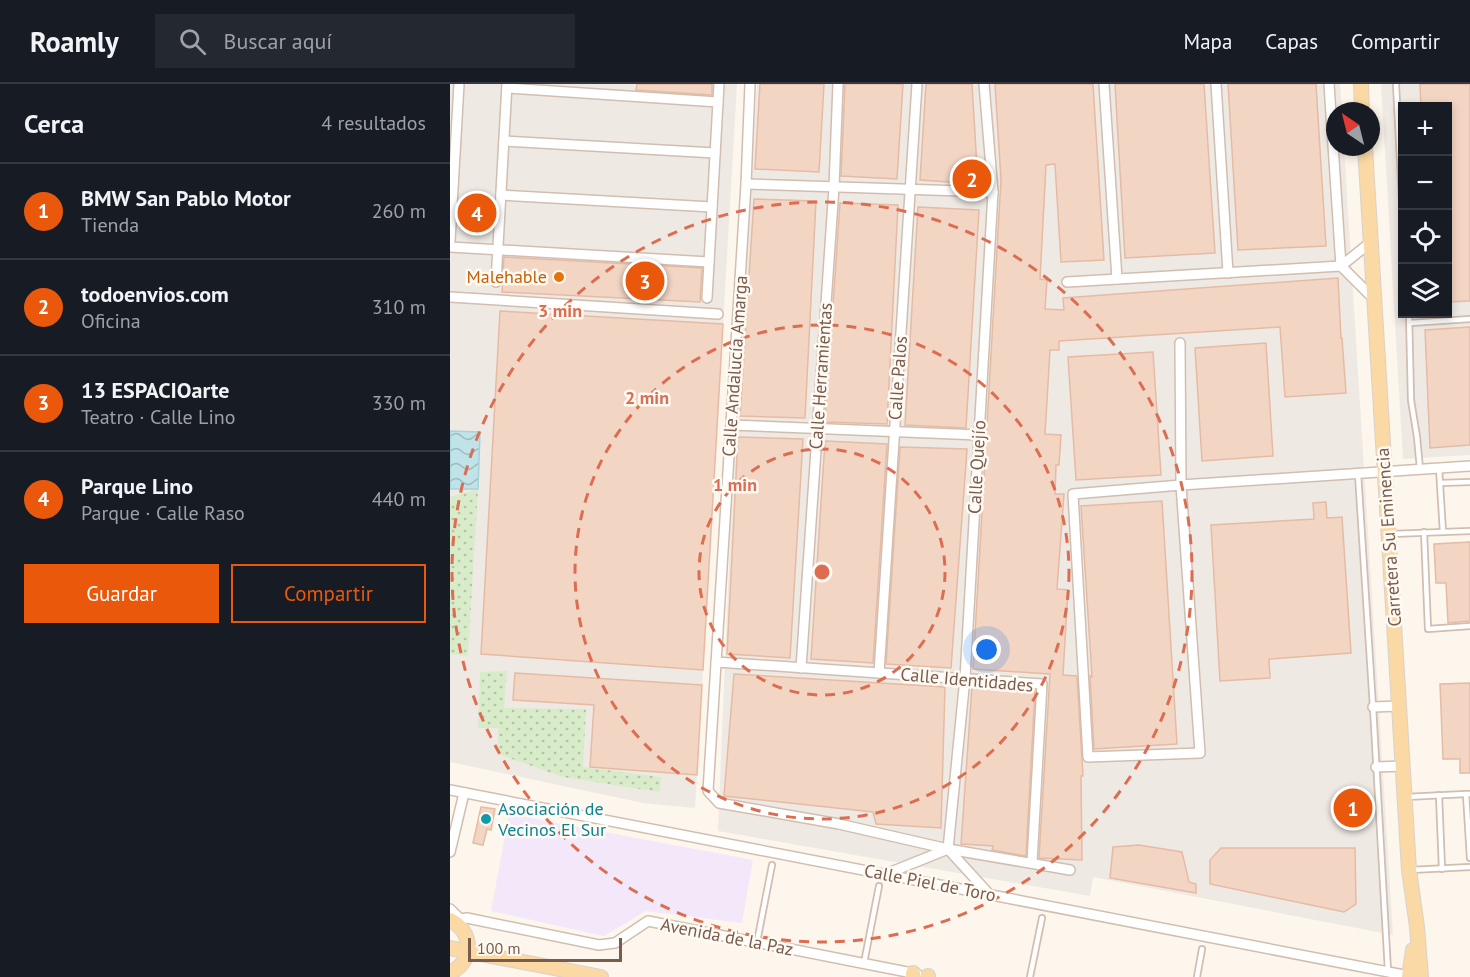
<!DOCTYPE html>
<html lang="es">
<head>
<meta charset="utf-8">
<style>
	:root { --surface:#171b24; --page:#242831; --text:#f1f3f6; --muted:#9ea1a6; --line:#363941; --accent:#ea580c }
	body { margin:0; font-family:"PT Sans",sans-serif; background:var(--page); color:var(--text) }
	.controls { position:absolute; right:18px; top:18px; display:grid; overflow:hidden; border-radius:0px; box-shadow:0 3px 9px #0003 }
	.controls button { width:54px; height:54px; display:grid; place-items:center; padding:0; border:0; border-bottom:2px solid var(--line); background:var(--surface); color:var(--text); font:30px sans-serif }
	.compass { position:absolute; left:876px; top:18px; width:54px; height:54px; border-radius:50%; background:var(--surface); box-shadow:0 3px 9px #0003; rotate:325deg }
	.scale { position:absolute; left:18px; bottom:15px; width:154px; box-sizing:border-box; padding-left:6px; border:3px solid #7a5c4d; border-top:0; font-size:16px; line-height:21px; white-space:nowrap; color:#7a5c4d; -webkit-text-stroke:4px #fffaf3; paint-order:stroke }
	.you { position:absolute; left:537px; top:566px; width:21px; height:21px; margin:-15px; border:4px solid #fff; border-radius:50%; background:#1a73e8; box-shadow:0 0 0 9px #1a73e833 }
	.badge { display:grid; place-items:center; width:39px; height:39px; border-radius:50%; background:var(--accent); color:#fff; font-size:20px; font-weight:700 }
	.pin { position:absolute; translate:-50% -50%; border:3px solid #fff; box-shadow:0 2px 6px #0006 }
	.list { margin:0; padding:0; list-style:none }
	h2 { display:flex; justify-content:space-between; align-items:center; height:78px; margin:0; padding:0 24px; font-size:26px }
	h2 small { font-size:20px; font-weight:400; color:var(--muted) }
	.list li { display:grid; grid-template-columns:39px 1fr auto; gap:18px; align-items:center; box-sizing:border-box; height:96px; padding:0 24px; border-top:2px solid var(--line) }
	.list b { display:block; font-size:22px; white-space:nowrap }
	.list p { margin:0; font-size:20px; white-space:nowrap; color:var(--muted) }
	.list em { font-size:20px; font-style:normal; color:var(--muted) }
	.actions { display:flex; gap:12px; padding:18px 24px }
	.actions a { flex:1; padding:14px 0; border:2px solid var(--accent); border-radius:0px; text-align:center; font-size:21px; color:var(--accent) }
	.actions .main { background:var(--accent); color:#fff }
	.icon { flex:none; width:33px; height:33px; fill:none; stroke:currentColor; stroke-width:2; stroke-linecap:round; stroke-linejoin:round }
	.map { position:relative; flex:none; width:1020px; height:893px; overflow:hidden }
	header { display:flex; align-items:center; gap:36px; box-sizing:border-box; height:84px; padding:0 30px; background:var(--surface); border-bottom:2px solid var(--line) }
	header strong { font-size:28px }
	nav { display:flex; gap:33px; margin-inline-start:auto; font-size:21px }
	.search { width:420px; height:54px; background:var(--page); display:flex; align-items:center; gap:15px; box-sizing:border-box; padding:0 21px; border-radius:0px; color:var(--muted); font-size:22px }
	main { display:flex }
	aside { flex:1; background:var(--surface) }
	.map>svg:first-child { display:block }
</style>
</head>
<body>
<header>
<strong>Roamly</strong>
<div class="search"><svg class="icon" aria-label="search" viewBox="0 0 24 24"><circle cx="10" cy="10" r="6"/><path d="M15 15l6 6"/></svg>Buscar aquí</div>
<nav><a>Mapa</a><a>Capas</a><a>Compartir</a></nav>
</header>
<main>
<aside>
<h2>Cerca<small>4 resultados</small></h2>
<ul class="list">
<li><span class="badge">1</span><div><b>BMW San Pablo Motor</b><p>Tienda</p></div><em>260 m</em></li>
<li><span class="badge">2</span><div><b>todoenvios.com</b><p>Oficina</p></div><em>310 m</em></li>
<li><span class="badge">3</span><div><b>13 ESPACIOarte</b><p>Teatro · Calle Lino</p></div><em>330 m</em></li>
<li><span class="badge">4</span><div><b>Parque Lino</b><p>Parque · Calle Raso</p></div><em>440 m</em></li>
</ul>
<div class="actions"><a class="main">Guardar</a><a>Compartir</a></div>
</aside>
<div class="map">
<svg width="1020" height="893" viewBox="0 0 1020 893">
	<defs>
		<pattern id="park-dots" width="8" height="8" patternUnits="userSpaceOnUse" patternTransform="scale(1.5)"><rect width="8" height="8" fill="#d8ecc9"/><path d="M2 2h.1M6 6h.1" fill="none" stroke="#b4c2a5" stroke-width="1.8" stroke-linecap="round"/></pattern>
		<pattern id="water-waves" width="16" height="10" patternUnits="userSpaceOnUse" patternTransform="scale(1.5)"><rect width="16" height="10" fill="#bfe3e8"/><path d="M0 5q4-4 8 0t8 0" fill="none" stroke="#a0bbbe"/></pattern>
	</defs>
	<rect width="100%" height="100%" fill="#fdf6ec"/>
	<g fill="#efe9e4" fill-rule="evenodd">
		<path d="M 0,0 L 287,0 L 245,724 L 193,719 L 0,678 Z"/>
		<path d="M 307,0 L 890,0 L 892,27 L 885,27 L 885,63 L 894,63 L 943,851 L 643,793 L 640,812 L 268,747 L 289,236 Z"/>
		<path d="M 931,0 L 1020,0 L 1020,371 L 953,375 ZM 952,22 L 998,22 L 998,230 L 952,230 Z"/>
	</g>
	<path fill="#f3e8fa" d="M 59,730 L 303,776 L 292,839 L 196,827 L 154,852 L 41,827 Z"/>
	<g fill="url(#park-dots)">
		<path d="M 17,110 L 39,110 L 35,150 L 16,148 Z"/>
		<path d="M 28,405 L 18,572 L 0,570 L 0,413 Z"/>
		<path d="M 57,587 L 54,624 L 136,625 L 133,683 L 211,693 L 210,708 L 113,693 L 48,670 L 48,644 L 28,644 L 30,588 Z"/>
	</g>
	<path fill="url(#water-waves)" stroke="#a5d3da" stroke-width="1.5" d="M 0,347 L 30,348 L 28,405 L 0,405 Z"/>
	<g fill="#f3d5c3" stroke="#e6bba3" stroke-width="1.5">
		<path d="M 187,0 L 262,0 L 262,11 L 186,6 Z"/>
		<path d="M 310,0 L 374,0 L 369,88 L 305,85 Z"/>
		<path d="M 395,0 L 453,0 L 447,95 L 391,92 Z"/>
		<path d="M 476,0 L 522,0 L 528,100 L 470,96 Z"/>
		<path d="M 545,0 L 643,0 L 654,176 L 611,178 L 605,80 L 596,81 L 590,195 L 597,196 L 595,225 L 614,226 L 613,214 L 888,194 L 891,254 L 892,254 L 896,309 L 835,313 L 830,243 L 609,257 L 609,266 L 600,266 L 595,350 L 611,351 L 609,381 L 606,381 L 605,410 L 614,410 L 607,505 L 618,506 L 613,591 L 627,592 L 633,692 L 631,692 L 632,776 L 589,774 L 600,590 L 523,585 L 551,96 Z"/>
		<path d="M 665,0 L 754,0 L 765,169 L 675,174 Z"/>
		<path d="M 778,0 L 866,0 L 876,162 L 788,166 Z"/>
		<path d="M 970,0 L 1020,0 L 1020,217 L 998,218 L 998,22 L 971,22 Z"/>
		<path d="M 304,115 L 366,117 L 355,334 L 290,332 Z"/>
		<path d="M 390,119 L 448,121 L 437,340 L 375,338 Z"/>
		<path d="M 468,123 L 529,126 L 516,344 L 455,341 Z"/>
		<path d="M 54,173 L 252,184 L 250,218 L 52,208 Z"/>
		<path d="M 50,227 L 273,240 L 253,586 L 31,570 Z"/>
		<path d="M 1020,243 L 1020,361 L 980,364 L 975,246 Z"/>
		<path d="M 816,259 L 823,372 L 752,377 L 745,264 Z"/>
		<path d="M 703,268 L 711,391 L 626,396 L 618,273 Z"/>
		<path d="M 288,353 L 353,355 L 340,574 L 277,570 Z"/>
		<path d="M 375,357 L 437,360 L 423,579 L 361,575 Z"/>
		<path d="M 450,363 L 517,365 L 501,584 L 436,580 Z"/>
		<path d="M 712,417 L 727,660 L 644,665 L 640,592 L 642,593 L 631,422 Z"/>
		<path d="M 876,418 L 877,434 L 892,433 L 901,569 L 819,575 L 820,594 L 770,597 L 761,441 L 864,435 L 863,419 Z"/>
		<path d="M 1020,458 L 1020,537 L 998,539 L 996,499 L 986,499 L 984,460 Z"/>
		<path d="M 65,589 L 252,601 L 247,691 L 140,683 L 144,621 L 63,616 Z"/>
		<path d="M 284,590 L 495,603 L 491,744 L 426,740 L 423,728 L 274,712 Z"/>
		<path d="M 1020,599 L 1020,689 L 1010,689 L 1010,675 L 993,675 L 990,600 Z"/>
		<path d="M 522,603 L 585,607 L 576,772 L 542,766 L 543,762 L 511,760 Z"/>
		<path d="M 31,723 L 45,725 L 41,746 L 37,745 L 33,761 L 23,759 Z"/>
		<path d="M 689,761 L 732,768 L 739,798 L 746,800 L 746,809 L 660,794 L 663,763 Z"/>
		<path d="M 771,764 L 905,764 L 906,820 L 894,828 L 760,800 L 760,776 Z"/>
	</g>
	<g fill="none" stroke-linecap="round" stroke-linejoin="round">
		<g stroke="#d1beb0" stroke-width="8">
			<g id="service">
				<path d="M 946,0 L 952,115"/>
				<path d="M 959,230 L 961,316 L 967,353 L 970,385"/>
				<path d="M 960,239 L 1020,235"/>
				<path d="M 989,384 L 993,448"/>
				<path d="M 908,390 L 923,623 L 938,887"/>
				<path d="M 990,399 L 1020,398"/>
				<path d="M 974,448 L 978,545 L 1020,542"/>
				<path d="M 941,450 L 1020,447"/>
				<path d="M 1020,710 L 1016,710 L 1020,774"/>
				<path d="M 989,711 L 992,785"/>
				<path d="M 955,713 L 1016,710"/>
				<path d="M 960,786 L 1020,783"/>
				<path d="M 307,858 L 322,781"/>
				<path d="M 414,879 L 429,802"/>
				<path d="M 580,893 L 592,834"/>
				<path d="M 747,893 L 752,865"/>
			</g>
		</g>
		<g stroke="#d1beb0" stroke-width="12">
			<g id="minor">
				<path d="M 300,0 L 296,100 L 258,707 L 269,719 L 389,740 L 498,765 L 620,786"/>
				<path d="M 654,0 L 667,195"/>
				<path d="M 766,0 L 778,189"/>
				<path d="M 879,0 L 891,182"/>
				<path d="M 57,4 L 268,18"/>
				<path d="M 54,57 L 265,69"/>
				<path d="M 296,100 L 543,108"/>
				<path d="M 51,111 L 262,123"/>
				<path d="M 0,157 L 9,0"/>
				<path d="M 0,163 L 259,178"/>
				<path d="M 891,182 L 924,215"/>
				<path d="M 46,198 L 57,0"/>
				<path d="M 617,198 L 891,182 L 921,158"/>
				<path d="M 0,213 L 268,230"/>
				<path d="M 257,214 L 269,0"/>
				<path d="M 730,259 L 731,401 L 750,669 L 638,673 L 623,410 L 731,401 L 1020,382"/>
				<path d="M 281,341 L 529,351"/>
				<path d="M 266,578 L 592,600 L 582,778"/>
				<path d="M 351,584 L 384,103 L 388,0"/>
				<path d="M 429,589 L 467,0"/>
				<path d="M 923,623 L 949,622"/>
				<path d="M 926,683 L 953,682"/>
				<path d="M 0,706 L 959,892"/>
				<path d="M 498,765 L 539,810"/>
				<path d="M 0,768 L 14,709"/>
				<path d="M 436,790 L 498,765 L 515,594 L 543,108 L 534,0"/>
				<path d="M 0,825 L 10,835"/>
				<path d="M 7,840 L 10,835 L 17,834 L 149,861 L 165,859 L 198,837 L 467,890"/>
			</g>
		</g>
		<g stroke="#dad1cd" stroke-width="16">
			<g id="primary">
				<path d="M 911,0 L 912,27"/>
				<path d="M 915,63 L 959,786 L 967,843 L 971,893"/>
				<path d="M 0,836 C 24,848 24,877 0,889"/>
				<path d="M 0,864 L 151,893"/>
				<path d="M 463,893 L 463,889"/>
				<path d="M 477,893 L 478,892"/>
				<path d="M 959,893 L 963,866"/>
			</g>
		</g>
		<use href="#service" stroke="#fff" stroke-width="4.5"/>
		<use href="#minor" stroke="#fff" stroke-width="9"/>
		<use href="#primary" stroke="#fbd9a5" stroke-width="14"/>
	</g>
	<g fill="none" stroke="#dc6d51" stroke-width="3" stroke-dasharray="10 8">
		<circle cx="372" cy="488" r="123"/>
		<circle cx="372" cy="488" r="247"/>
		<circle cx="372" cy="488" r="370"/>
	</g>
	<circle fill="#e8710a" stroke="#fffaf3" stroke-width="2" cx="109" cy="193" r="6"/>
	<circle fill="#0f9aa8" stroke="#fffaf3" stroke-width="2" cx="36" cy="735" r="6"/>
	<g text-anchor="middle" stroke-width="5" stroke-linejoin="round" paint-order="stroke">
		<g font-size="18" fill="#c56008" stroke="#fffaf3" text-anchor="end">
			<text x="97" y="199">Malehable</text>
		</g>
		<g font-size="18" fill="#7a5c4d" stroke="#fffaf3">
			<text transform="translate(285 282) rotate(-86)" y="6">Calle Andalucía Amarga</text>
			<text transform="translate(371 292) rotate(-86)" y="6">Calle Herramientas</text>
			<text transform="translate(448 294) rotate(-86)" y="6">Calle Palos</text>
			<text transform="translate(527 383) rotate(-87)" y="6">Calle Quejío</text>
			<text transform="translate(939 453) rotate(-94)" y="6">Carretera Su Eminencia</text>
			<text transform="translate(517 596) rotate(5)" y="6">Calle Identidades</text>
			<text transform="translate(480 799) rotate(11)" y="6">Calle Piel de Toro</text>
			<text transform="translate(277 853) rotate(11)" y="6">Avenida de la Paz</text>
		</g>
		<g font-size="18" fill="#0d838f" stroke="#fffaf3" text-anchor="start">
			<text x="48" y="731">Asociación de<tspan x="48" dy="21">Vecinos El Sur</tspan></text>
		</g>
	</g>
	<circle cx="372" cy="488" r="9" fill="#dc6d51" stroke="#fffaf3" stroke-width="3"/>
	<g font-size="18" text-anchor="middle" font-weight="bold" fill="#dc6d51" stroke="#fffaf3" stroke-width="5" stroke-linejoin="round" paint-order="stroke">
		<text x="110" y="233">3 min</text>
		<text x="197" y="320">2 min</text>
		<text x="285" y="407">1 min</text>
	</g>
</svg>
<div class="controls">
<button>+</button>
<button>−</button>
<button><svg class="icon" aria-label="locate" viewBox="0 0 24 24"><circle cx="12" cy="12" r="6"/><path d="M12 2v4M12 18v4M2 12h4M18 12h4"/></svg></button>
<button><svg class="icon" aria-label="layers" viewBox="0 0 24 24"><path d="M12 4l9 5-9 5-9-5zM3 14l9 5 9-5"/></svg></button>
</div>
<svg class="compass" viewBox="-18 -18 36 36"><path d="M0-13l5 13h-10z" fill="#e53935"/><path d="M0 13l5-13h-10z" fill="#9ea1a6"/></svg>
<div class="scale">100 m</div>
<div class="you"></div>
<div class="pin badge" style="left:903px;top:724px">1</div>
<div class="pin badge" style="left:522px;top:95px">2</div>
<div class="pin badge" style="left:195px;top:197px">3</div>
<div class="pin badge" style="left:27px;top:129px">4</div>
</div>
</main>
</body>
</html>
